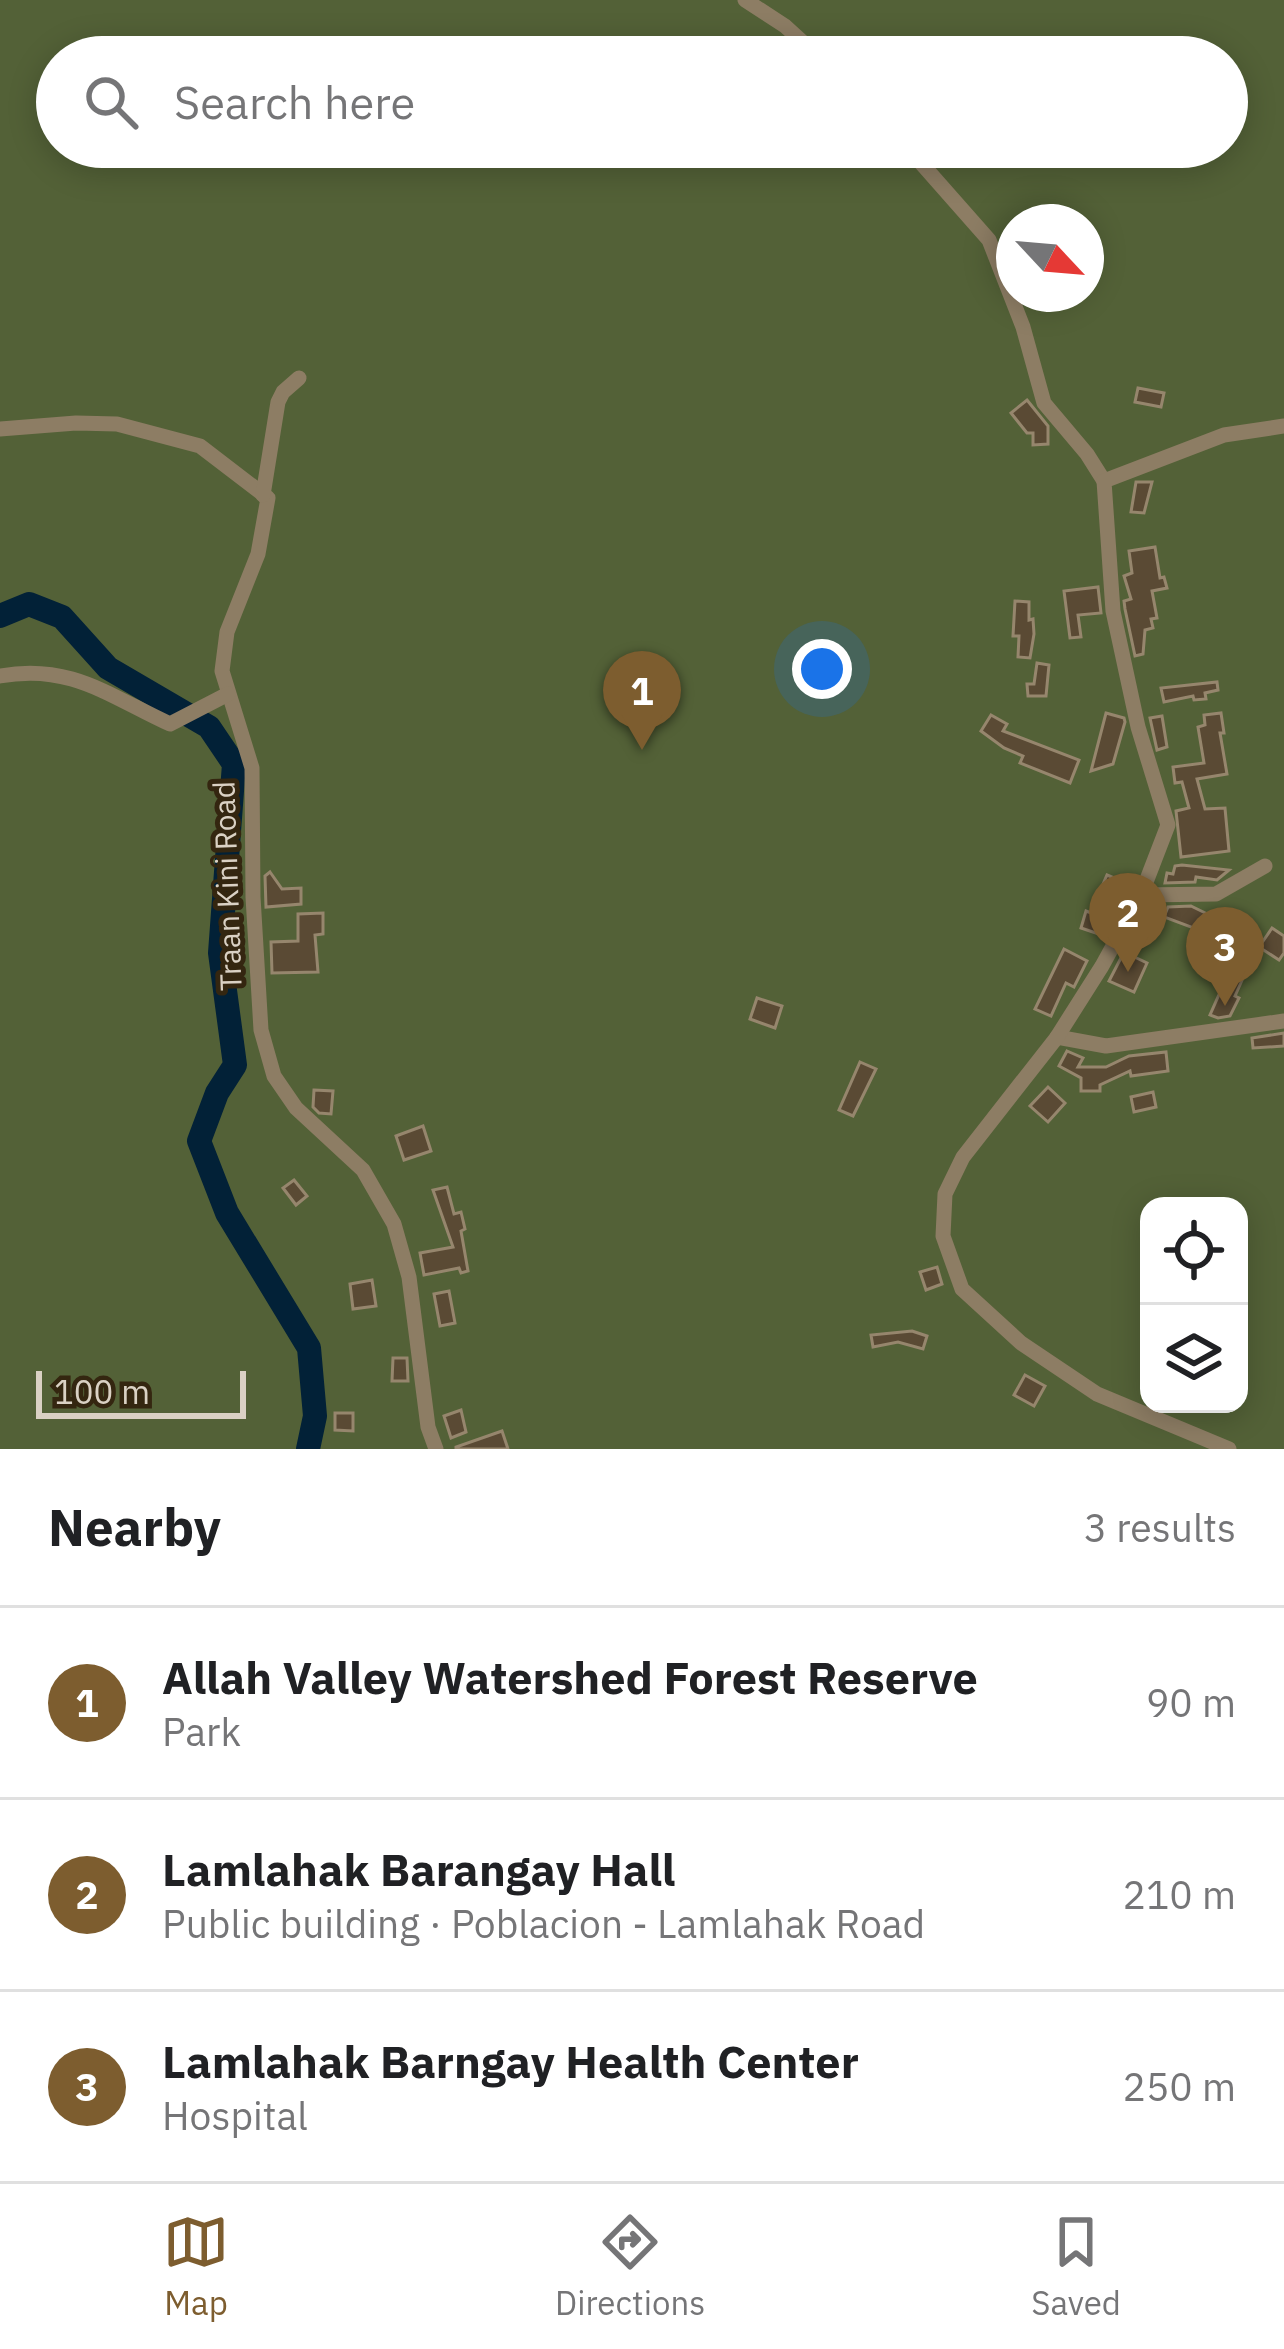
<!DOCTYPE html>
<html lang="en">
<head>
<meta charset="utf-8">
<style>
	:root { --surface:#fff; --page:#f2f2f2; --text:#202124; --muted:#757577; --line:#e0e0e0; --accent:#7d5d2f }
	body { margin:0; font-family:"IBM Plex Sans",sans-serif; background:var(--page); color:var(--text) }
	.controls { position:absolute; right:36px; bottom:36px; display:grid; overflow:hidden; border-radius:24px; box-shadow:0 6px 30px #0003 }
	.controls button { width:108px; height:108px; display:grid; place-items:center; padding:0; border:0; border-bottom:3px solid var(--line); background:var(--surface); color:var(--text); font:60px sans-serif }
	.compass { position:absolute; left:996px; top:204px; width:108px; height:108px; border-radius:50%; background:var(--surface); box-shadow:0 6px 30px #0003; rotate:116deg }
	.scale { position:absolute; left:36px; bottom:30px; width:210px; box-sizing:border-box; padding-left:12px; border:6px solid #dad1c4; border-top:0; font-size:33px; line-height:42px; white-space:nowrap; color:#dad1c4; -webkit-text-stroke:9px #342610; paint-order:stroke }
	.you { position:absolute; left:822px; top:669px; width:42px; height:42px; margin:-30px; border:9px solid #fff; border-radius:50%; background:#1a73e8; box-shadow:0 0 0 18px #1a73e833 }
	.badge { display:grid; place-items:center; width:78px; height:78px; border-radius:50%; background:var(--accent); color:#fff; font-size:39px; font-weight:700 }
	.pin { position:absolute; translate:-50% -99px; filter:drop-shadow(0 3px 6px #0008) }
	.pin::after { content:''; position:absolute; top:63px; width:42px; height:36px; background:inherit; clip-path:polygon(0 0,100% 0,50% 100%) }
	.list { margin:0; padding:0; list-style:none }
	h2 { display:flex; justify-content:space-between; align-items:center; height:156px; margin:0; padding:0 48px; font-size:51px }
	h2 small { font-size:39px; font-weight:400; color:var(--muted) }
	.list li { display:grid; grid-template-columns:78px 1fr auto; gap:36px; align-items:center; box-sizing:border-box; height:192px; padding:0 48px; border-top:3px solid var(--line) }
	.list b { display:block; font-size:45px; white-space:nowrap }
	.list p { margin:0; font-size:39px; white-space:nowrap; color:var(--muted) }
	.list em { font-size:39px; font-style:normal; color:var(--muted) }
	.icon { flex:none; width:66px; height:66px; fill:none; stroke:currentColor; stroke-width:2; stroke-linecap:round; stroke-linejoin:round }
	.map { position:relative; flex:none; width:1284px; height:1449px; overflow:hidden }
	.search { position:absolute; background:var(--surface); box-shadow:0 6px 30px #0003; left:36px; right:36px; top:36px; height:132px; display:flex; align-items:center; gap:30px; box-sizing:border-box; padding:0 42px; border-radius:66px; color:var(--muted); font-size:45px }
	.sheet { height:732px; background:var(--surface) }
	nav { display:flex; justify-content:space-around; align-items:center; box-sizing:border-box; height:168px; border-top:3px solid var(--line); background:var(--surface); font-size:33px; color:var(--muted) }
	nav a { display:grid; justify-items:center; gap:6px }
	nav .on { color:var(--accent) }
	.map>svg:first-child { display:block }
</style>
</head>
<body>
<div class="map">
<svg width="1284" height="1449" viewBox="0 0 1284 1449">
	<rect width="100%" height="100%" fill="#3e301a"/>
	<path fill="#536137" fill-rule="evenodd" d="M 0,0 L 1284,0 L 1284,1449 L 0,1449 ZM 57,57 L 1227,57 L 1227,147 L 57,147 ZM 1014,222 L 1086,222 L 1086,294 L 1014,294 ZM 1149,1206 L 1239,1206 L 1239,1404 L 1149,1404 Z"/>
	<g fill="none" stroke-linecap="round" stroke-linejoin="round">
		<path stroke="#022137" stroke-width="24" d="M 0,616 L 29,604 L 62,617 L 108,668 L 209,727 L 234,764 L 220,953 L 235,1065 L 217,1093 L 199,1141 L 227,1213 L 309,1348 L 315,1416 L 308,1449"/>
	</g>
	<g fill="#5a4a34" stroke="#96866d" stroke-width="3">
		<path d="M 1138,388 L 1164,393 L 1161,407 L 1135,402 Z"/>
		<path d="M 1027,400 L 1048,426 L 1048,444 L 1033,445 L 1033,433 L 1027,433 L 1011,413 Z"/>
		<path d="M 1136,482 L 1152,482 L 1144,513 L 1131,512 Z"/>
		<path d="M 1155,547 L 1160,578 L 1164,577 L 1167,588 L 1152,591 L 1157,618 L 1151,619 L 1153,628 L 1145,630 L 1143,654 L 1135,656 L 1125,609 L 1124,601 L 1131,599 L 1124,576 L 1132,573 L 1129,551 Z"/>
		<path d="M 1098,587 L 1101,613 L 1078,615 L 1081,637 L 1070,638 L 1064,591 Z"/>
		<path d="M 1015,601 L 1029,602 L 1029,620 L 1033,619 L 1034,634 L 1030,658 L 1018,657 L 1019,636 L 1013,636 Z"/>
		<path d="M 1037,663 L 1049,665 L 1046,696 L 1028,696 L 1027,684 L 1034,684 Z"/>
		<path d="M 1217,682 L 1218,690 L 1205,693 L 1206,699 L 1194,700 L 1193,696 L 1164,702 L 1161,688 Z"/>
		<path d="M 1106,713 L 1124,718 L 1125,722 L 1113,764 L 1091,771 Z"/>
		<path d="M 1221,713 L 1224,733 L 1220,733 L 1227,774 L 1197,779 L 1205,809 L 1225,808 L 1229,851 L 1181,857 L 1176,811 L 1189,808 L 1182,782 L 1175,783 L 1173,767 L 1204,763 L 1198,727 L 1205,725 L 1204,715 Z"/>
		<path d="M 991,715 L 1007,724 L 1003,731 L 1079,760 L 1070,783 L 1020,763 L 1023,756 L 1004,748 L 981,731 Z"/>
		<path d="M 1162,716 L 1167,747 L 1157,750 L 1150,718 Z"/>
		<path d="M 1175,866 L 1182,865 L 1229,870 L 1217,880 L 1196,877 L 1195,882 L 1165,883 L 1167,873 L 1173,874 Z"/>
		<path d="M 270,872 L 282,889 L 301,888 L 301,904 L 266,907 L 265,876 Z"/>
		<path d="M 1107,875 L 1124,882 L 1117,898 L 1100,891 Z"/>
		<path d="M 1191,906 L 1248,934 L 1240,951 L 1210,934 L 1164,917 L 1168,907 Z"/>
		<path d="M 1086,911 L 1102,917 L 1096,933 L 1081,928 Z"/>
		<path d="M 323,913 L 323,934 L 315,935 L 318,972 L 272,973 L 271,942 L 298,941 L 298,914 Z"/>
		<path d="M 1272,928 L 1284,936 L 1284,953 L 1279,960 L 1259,947 Z"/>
		<path d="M 1064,949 L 1087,961 L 1074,987 L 1066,983 L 1051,1016 L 1035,1009 Z"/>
		<path d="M 1124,952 L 1147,963 L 1134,992 L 1109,981 Z"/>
		<path d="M 1229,972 L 1243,978 L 1235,996 L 1239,998 L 1230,1016 L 1218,1018 L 1210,1015 Z"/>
		<path d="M 757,998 L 782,1006 L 775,1028 L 750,1019 Z"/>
		<path d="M 1284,1033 L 1284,1046 L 1253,1048 L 1252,1038 Z"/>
		<path d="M 1067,1051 L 1083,1058 L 1078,1067 L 1106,1067 L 1129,1056 L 1166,1052 L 1168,1071 L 1131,1076 L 1130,1071 L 1100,1085 L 1100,1091 L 1081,1091 L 1081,1078 L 1059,1066 Z"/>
		<path d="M 860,1062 L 876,1069 L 853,1116 L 839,1110 Z"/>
		<path d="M 1048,1087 L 1065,1103 L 1048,1122 L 1030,1106 Z"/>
		<path d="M 314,1090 L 333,1091 L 331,1114 L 319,1113 L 313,1107 Z"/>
		<path d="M 1153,1092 L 1156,1107 L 1134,1112 L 1131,1097 Z"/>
		<path d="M 423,1126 L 431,1151 L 404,1160 L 396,1136 Z"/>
		<path d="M 294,1180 L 307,1196 L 296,1205 L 283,1188 Z"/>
		<path d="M 447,1187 L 454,1214 L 461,1212 L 465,1229 L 461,1231 L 468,1271 L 461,1273 L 459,1268 L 424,1275 L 420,1253 L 453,1247 L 433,1190 Z"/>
		<path d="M 937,1267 L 942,1284 L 926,1290 L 920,1272 Z"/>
		<path d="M 372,1280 L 376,1306 L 353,1309 L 350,1284 Z"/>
		<path d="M 449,1291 L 455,1323 L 440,1326 L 434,1294 Z"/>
		<path d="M 912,1331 L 927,1336 L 923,1349 L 898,1342 L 873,1347 L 871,1335 Z"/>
		<path d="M 393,1358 L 407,1358 L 408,1381 L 392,1381 Z"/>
		<path d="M 1025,1375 L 1045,1386 L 1034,1406 L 1014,1395 Z"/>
		<path d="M 461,1410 L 466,1432 L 451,1438 L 444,1416 Z"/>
		<path d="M 335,1413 L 353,1413 L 353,1431 L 335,1430 Z"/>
		<path d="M 502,1431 L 508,1449 L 456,1449 L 456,1447 Z"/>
	</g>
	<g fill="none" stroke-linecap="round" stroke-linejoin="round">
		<g stroke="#8d7d64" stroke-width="15">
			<path d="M 745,0 L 785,26 L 819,57"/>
			<path d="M 907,147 L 989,240 L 1023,327 L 1044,403 L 1087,454 L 1104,481"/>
			<path d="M 0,429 L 76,423 L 117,424 L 200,446 L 268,498 L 258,554 L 227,632 L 222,671 L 252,768 L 253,897 L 261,1030 L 274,1076 L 296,1108 L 363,1170 L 394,1224 L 409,1277 L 428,1427 L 436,1449"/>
			<path d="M 263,495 L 278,402 L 283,392 L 299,378"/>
			<path d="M 0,676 C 70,663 109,696 170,724 L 228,694"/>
			<path d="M 1141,895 L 1216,894 L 1265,866"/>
			<path d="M 1057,1037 L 1106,1046 L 1284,1021"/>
			<path d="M 1229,1449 L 1097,1394 L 1021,1343 L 962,1289 L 943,1236 L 945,1194 L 963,1157 L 1057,1037 L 1102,966 L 1141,895 L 1168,825 L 1138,727 L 1113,611 L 1104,481 L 1224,435 L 1284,426"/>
		</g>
	</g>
	<g text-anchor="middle" stroke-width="10" stroke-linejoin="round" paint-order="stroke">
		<g font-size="30" fill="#dad1c4" stroke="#342610">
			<text transform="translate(228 886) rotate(-92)" y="10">Traan Kini Road</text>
		</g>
	</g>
</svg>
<div class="controls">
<button><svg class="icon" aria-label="locate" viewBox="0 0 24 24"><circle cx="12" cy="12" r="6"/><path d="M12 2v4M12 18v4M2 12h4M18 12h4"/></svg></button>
<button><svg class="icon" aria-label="layers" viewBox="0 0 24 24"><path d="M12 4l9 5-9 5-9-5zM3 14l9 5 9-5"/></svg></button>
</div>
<svg class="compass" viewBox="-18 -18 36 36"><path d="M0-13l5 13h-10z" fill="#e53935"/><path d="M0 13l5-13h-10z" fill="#757577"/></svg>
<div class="scale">100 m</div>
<div class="you"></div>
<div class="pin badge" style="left:642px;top:750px">1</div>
<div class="pin badge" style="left:1128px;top:972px">2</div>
<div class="pin badge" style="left:1225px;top:1006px">3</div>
<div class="search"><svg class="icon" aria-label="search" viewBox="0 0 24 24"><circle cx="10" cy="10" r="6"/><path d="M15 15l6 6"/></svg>Search here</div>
</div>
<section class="sheet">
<h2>Nearby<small>3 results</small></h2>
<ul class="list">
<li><span class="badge">1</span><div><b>Allah Valley Watershed Forest Reserve</b><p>Park</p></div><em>90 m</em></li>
<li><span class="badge">2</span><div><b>Lamlahak Barangay Hall</b><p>Public building · Poblacion - Lamlahak Road</p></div><em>210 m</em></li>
<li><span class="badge">3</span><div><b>Lamlahak Barngay Health Center</b><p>Hospital</p></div><em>250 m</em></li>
</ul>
</section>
<nav>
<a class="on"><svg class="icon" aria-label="map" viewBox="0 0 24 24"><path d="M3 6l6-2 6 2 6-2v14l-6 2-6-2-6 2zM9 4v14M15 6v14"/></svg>Map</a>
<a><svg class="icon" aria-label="directions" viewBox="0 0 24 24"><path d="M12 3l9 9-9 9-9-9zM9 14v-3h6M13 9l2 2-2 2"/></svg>Directions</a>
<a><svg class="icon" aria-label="saved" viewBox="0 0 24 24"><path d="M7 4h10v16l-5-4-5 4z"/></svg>Saved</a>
</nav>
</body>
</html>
